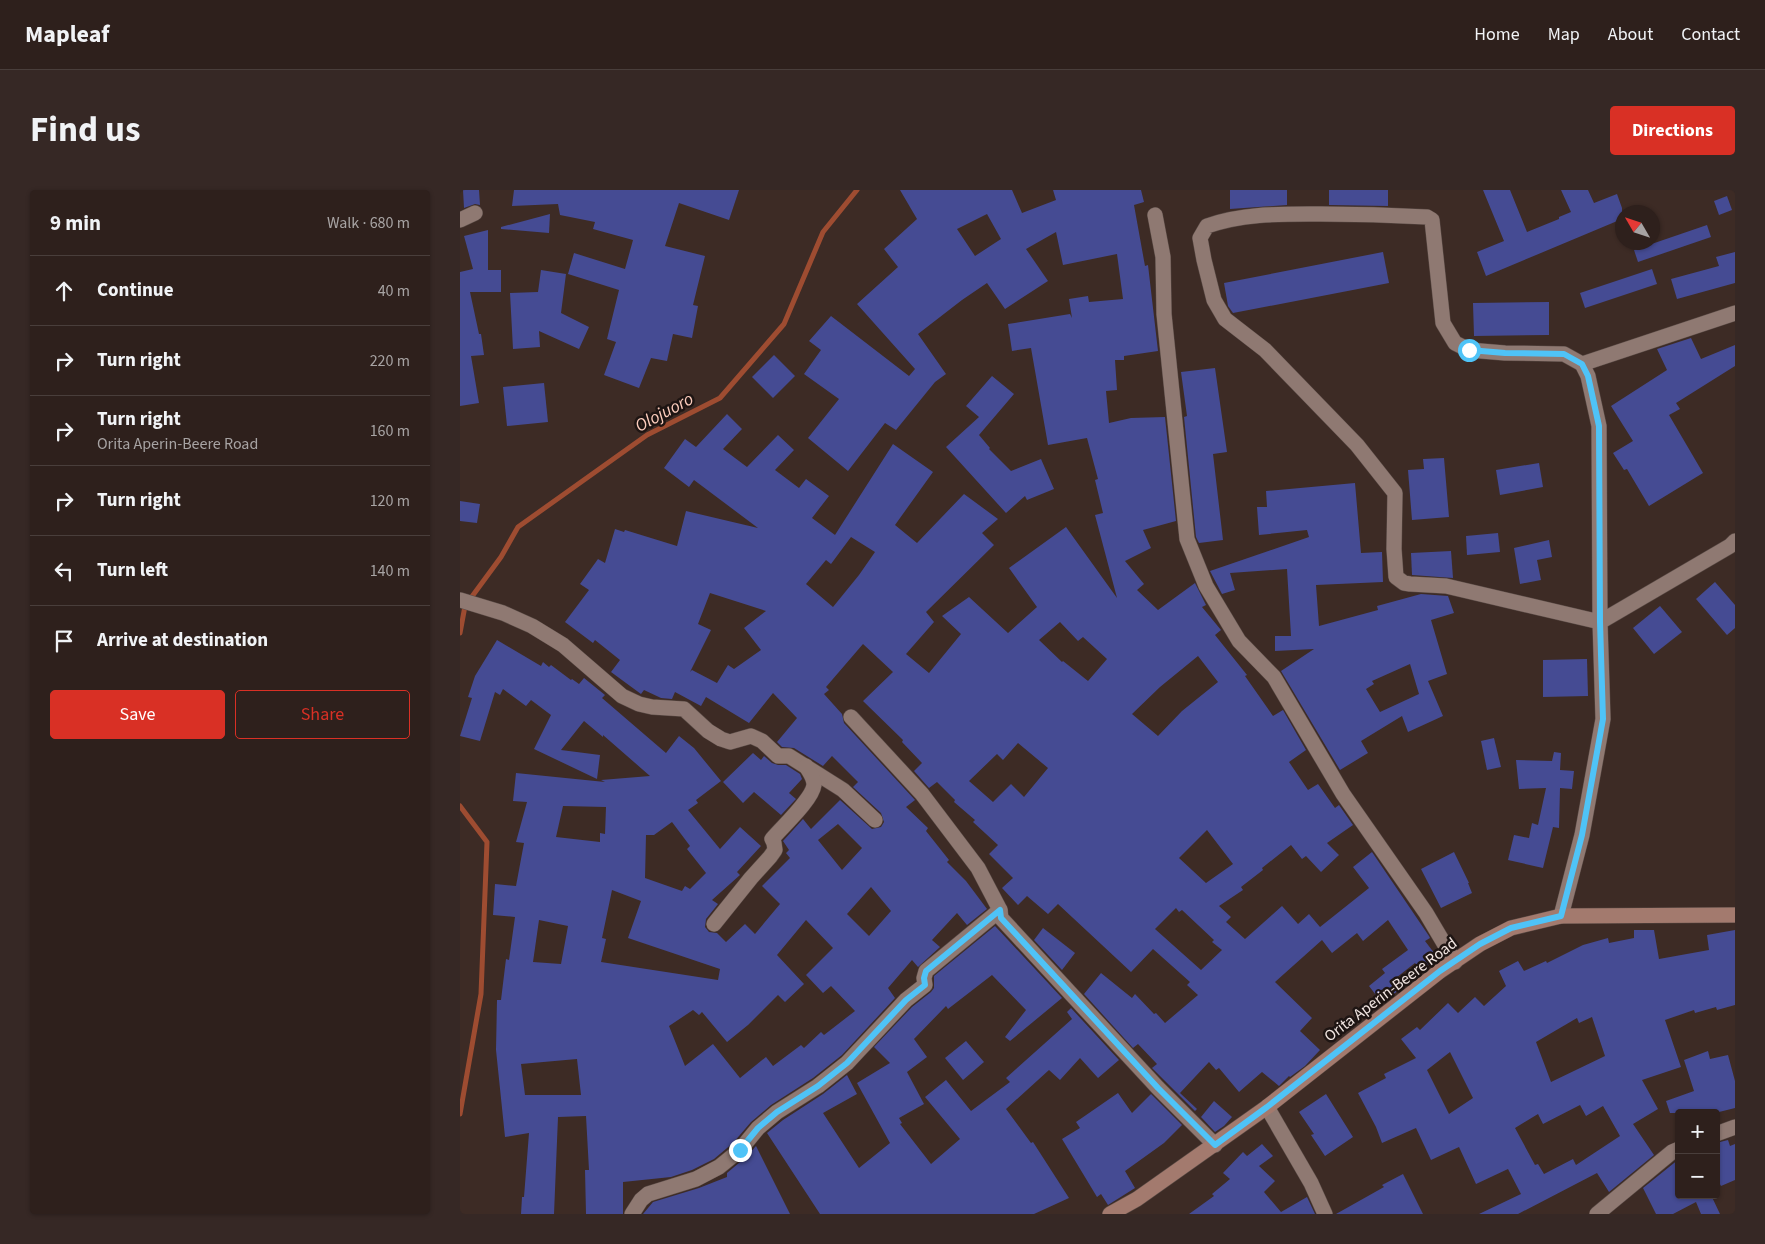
<!DOCTYPE html>
<html lang="en">
<head>
<meta charset="utf-8">
<style>
	:root { --surface:#2e201c; --page:#362825; --text:#f1f3f6; --muted:#a7a3a3; --line:#493e3b; --accent:#d93025 }
	body { margin:0; font-family:"Source Sans 3",sans-serif; background:var(--page); color:var(--text) }
	.controls { position:absolute; right:15px; bottom:15px; display:grid; overflow:hidden; border-radius:5px; box-shadow:0 1px 4px #0004 }
	.controls button { width:45px; height:45px; display:grid; place-items:center; padding:0; border:0; border-bottom:1px solid var(--line); background:var(--surface); color:var(--text); font:25px sans-serif }
	.compass { position:absolute; left:1155px; top:15px; width:45px; height:45px; border-radius:50%; background:var(--surface); box-shadow:0 1px 4px #0004; rotate:309deg }
	.stop { position:absolute; width:15px; height:15px; margin:-11px; border:4px solid #4fc3f7; border-radius:50%; background:#fff }
	.stop.end { background:#4fc3f7; border-color:#fff; box-shadow:0 1px 5px #0008 }
	.list { margin:0; padding:0; list-style:none }
	h2 { display:flex; justify-content:space-between; align-items:center; height:65px; margin:0; padding:0 20px; font-size:21px }
	h2 small { font-size:16px; font-weight:400; color:var(--muted) }
	.list li { display:grid; grid-template-columns:32px 1fr auto; gap:15px; align-items:center; box-sizing:border-box; height:70px; padding:0 20px; border-top:1px solid var(--line) }
	.list b { display:block; font-size:19px; white-space:nowrap }
	.list p { margin:0; font-size:16px; white-space:nowrap; color:var(--muted) }
	.list em { font-size:16px; font-style:normal; color:var(--muted) }
	.actions { display:flex; gap:10px; padding:15px 20px }
	.actions a { flex:1; padding:11px 0; border:1px solid var(--accent); border-radius:5px; text-align:center; font-size:18px; color:var(--accent) }
	.actions .main { background:var(--accent); color:#fff }
	.icon { flex:none; width:28px; height:28px; fill:none; stroke:currentColor; stroke-width:2; stroke-linecap:round; stroke-linejoin:round }
	.map { position:relative; flex:none; width:1275px; height:1024px; overflow:hidden; border-radius:5px }
	header { display:flex; align-items:center; gap:30px; box-sizing:border-box; height:70px; padding:0 25px; background:var(--surface); border-bottom:1px solid var(--line) }
	header strong { font-size:24px }
	nav { display:flex; gap:28px; margin-inline-start:auto; font-size:18px }
	.intro { display:flex; align-items:center; justify-content:space-between; box-sizing:border-box; height:120px; padding:0 30px }
	h1 { margin:0; font-size:35px }
	.button { padding:12px 22px; border-radius:5px; background:var(--accent); color:#fff; font-size:18px; font-weight:700 }
	main { display:flex; gap:30px; padding:0 30px }
	aside { flex:1; background:var(--surface); border-radius:5px; box-shadow:0 1px 4px #0004 }
	.map>svg:first-child { display:block }
</style>
</head>
<body>
<header>
<strong>Mapleaf</strong>
<nav><a>Home</a><a>Map</a><a>About</a><a>Contact</a></nav>
</header>
<div class="intro"><h1>Find us</h1><a class="button">Directions</a></div>
<main>
<aside>
<h2>9 min<small>Walk · 680 m</small></h2>
<ul class="list">
<li><svg class="icon" aria-label="ahead" viewBox="0 0 24 24"><path d="M12 20V5M6 11l6-6 6 6"/></svg><div><b>Continue</b></div><em>40 m</em></li>
<li><svg class="icon" aria-label="right" viewBox="0 0 24 24"><path d="M7 20v-9h11M14 6l5 5-5 5"/></svg><div><b>Turn right</b></div><em>220 m</em></li>
<li><svg class="icon" aria-label="right" viewBox="0 0 24 24"><path d="M7 20v-9h11M14 6l5 5-5 5"/></svg><div><b>Turn right</b><p>Orita Aperin-Beere Road</p></div><em>160 m</em></li>
<li><svg class="icon" aria-label="right" viewBox="0 0 24 24"><path d="M7 20v-9h11M14 6l5 5-5 5"/></svg><div><b>Turn right</b></div><em>120 m</em></li>
<li><svg class="icon" aria-label="left" viewBox="0 0 24 24"><path d="M17 20v-9H6M10 6l-5 5 5 5"/></svg><div><b>Turn left</b></div><em>140 m</em></li>
<li><svg class="icon" aria-label="arrive" viewBox="0 0 24 24"><path d="M6 21V4h12l-3 4 3 4H6"/></svg><div><b>Arrive at destination</b></div></li>
</ul>
<div class="actions"><a class="main">Save</a><a>Share</a></div>
</aside>
<div class="map">
<svg width="1275" height="1024" viewBox="0 0 1275 1024">
	<rect width="100%" height="100%" fill="#3d2b25"/>
	<g fill="none" stroke-linecap="round" stroke-linejoin="round">
		<g stroke="#9e4c31" stroke-width="5">
			<path d="M 0,443 L 5,416 L 41,367 L 58,337 L 187,245 L 260,208 L 324,134 L 363,42 L 397,0"/>
			<path d="M 0,616 L 27,652 L 21,804 L 0,924"/>
		</g>
	</g>
	<g fill="#454b93" fill-rule="evenodd">
		<path d="M 3,0 L 19,0 L 20,15 L 15,14 L 4,18 Z"/>
		<path d="M 54,0 L 279,0 L 269,30 L 219,13 L 205,56 L 245,66 L 233,115 L 238,116 L 232,148 L 213,144 L 207,171 L 191,168 L 179,198 L 144,185 L 156,152 L 147,149 L 159,100 L 108,84 L 114,63 L 165,79 L 173,50 L 133,39 L 135,32 L 100,25 L 98,14 L 52,16 Z"/>
		<path d="M 440,0 L 552,0 L 562,23 L 596,10 L 593,0 L 681,0 L 684,12 L 674,15 L 685,76 L 688,75 L 698,161 L 664,166 L 664,170 L 655,170 L 657,200 L 646,201 L 649,233 L 671,228 L 705,227 L 716,331 L 683,340 L 691,358 L 665,371 L 684,394 L 677,400 L 698,420 L 735,393 L 746,415 L 742,417 L 761,440 L 755,445 L 787,485 L 785,486 L 813,526 L 823,520 L 846,560 L 829,572 L 848,600 L 858,594 L 875,618 L 879,615 L 893,635 L 867,653 L 879,665 L 861,682 L 846,666 L 842,669 L 831,655 L 802,678 L 803,680 L 781,697 L 783,700 L 759,716 L 771,727 L 766,732 L 785,749 L 822,716 L 838,734 L 849,724 L 860,737 L 909,698 L 893,677 L 912,662 L 969,746 L 970,748 L 965,751 L 978,768 L 961,780 L 955,773 L 932,791 L 939,800 L 922,813 L 909,796 L 925,783 L 922,779 L 948,760 L 928,730 L 903,751 L 897,743 L 872,763 L 862,750 L 815,792 L 852,828 L 840,841 L 860,860 L 845,876 L 830,887 L 829,886 L 819,896 L 802,882 L 779,902 L 759,878 L 756,880 L 749,872 L 720,903 L 737,919 L 735,921 L 692,878 L 697,874 L 678,854 L 673,858 L 624,804 L 641,783 L 672,808 L 675,804 L 694,824 L 696,823 L 705,833 L 738,805 L 727,795 L 730,792 L 693,759 L 671,782 L 598,714 L 588,724 L 567,706 L 558,715 L 542,698 L 553,688 L 529,664 L 538,655 L 513,632 L 515,630 L 494,612 L 495,610 L 477,592 L 469,598 L 454,581 L 462,573 L 442,552 L 443,550 L 403,511 L 433,482 L 403,454 L 366,497 L 369,500 L 364,504 L 382,524 L 384,533 L 455,610 L 446,617 L 468,638 L 466,641 L 489,670 L 487,672 L 506,691 L 527,719 L 507,735 L 497,723 L 472,750 L 480,757 L 458,777 L 452,770 L 428,798 L 435,808 L 382,865 L 353,888 L 311,915 L 291,932 L 273,953 L 254,969 L 232,980 L 211,987 L 163,992 L 163,1024 L 126,1024 L 125,980 L 129,980 L 126,926 L 98,927 L 94,1024 L 61,1024 L 62,1007 L 64,1007 L 69,943 L 45,947 L 36,860 L 37,810 L 41,810 L 46,769 L 49,770 L 55,727 L 33,725 L 35,694 L 56,696 L 64,653 L 56,652 L 67,612 L 53,611 L 56,583 L 145,592 L 141,590 L 190,586 L 143,545 L 143,547 L 124,531 L 101,560 L 140,565 L 137,589 L 74,559 L 91,525 L 71,510 L 66,516 L 43,499 L 40,505 L 35,502 L 20,551 L 0,546 L 12,508 L 8,507 L 15,486 L 37,450 L 81,476 L 83,472 L 89,477 L 91,475 L 111,490 L 112,489 L 119,494 L 124,488 L 145,505 L 142,508 L 206,563 L 219,546 L 234,558 L 261,591 L 236,610 L 238,613 L 228,620 L 260,659 L 280,637 L 301,656 L 277,682 L 280,685 L 252,710 L 258,714 L 246,729 L 245,737 L 249,742 L 257,743 L 266,752 L 285,734 L 295,744 L 320,714 L 302,696 L 330,668 L 326,663 L 329,660 L 323,651 L 343,629 L 351,639 L 380,610 L 412,639 L 421,637 L 424,632 L 421,623 L 393,597 L 398,592 L 372,566 L 363,576 L 334,558 L 322,557 L 317,552 L 337,528 L 313,503 L 289,533 L 246,507 L 241,516 L 215,502 L 212,509 L 201,508 L 184,500 L 181,504 L 151,482 L 160,470 L 135,450 L 133,453 L 105,432 L 129,400 L 120,394 L 138,369 L 145,373 L 155,339 L 164,342 L 165,340 L 217,356 L 226,321 L 298,338 L 234,290 L 229,297 L 204,278 L 225,249 L 236,257 L 267,224 L 282,239 L 263,259 L 287,277 L 318,245 L 334,260 L 315,280 L 339,298 L 346,289 L 369,306 L 352,328 L 375,345 L 433,254 L 473,282 L 435,335 L 457,353 L 504,304 L 538,329 L 522,343 L 534,355 L 466,422 L 474,432 L 446,464 L 469,483 L 501,444 L 482,426 L 509,407 L 548,443 L 577,417 L 549,378 L 606,337 L 657,408 L 635,325 L 643,323 L 635,290 L 638,289 L 627,248 L 588,255 L 571,158 L 552,161 L 548,134 L 610,124 L 612,128 L 609,109 L 628,106 L 629,112 L 663,109 L 657,64 L 603,75 L 596,42 L 566,59 L 588,91 L 545,119 L 527,93 L 502,110 L 458,144 L 486,184 L 475,192 L 436,240 L 425,233 L 388,281 L 348,248 L 379,209 L 344,184 L 361,160 L 349,151 L 371,126 L 449,186 L 455,179 L 397,114 L 438,77 L 424,59 L 457,29 ZM 527,24 L 541,49 L 515,66 L 497,39 ZM 391,347 L 415,362 L 399,385 L 373,417 L 346,394 L 366,370 L 371,374 ZM 250,403 L 306,421 L 284,438 L 301,460 L 274,479 L 268,475 L 257,493 L 232,480 L 230,482 L 251,440 L 238,434 ZM 600,432 L 618,451 L 623,447 L 647,469 L 628,491 L 603,471 L 602,472 L 579,450 ZM 738,466 L 758,492 L 722,521 L 698,546 L 672,524 L 700,497 ZM 558,553 L 588,578 L 564,607 L 551,594 L 533,612 L 509,591 L 537,564 L 543,570 ZM 103,616 L 146,617 L 145,644 L 140,643 L 140,652 L 96,647 ZM 212,632 L 230,656 L 227,659 L 246,683 L 230,699 L 225,696 L 222,701 L 185,688 L 186,645 L 194,645 ZM 378,634 L 402,658 L 382,680 L 358,650 ZM 747,640 L 773,674 L 746,693 L 719,668 ZM 411,697 L 431,721 L 409,746 L 387,724 ZM 152,700 L 181,711 L 168,748 L 260,779 L 258,790 L 141,772 L 146,749 L 142,748 ZM 716,718 L 719,722 L 722,720 L 754,750 L 752,752 L 762,760 L 741,780 L 695,739 ZM 79,730 L 108,736 L 101,774 L 73,772 ZM 346,730 L 373,758 L 346,785 L 363,803 L 371,796 L 395,821 L 364,845 L 361,842 L 344,858 L 341,855 L 313,876 L 306,867 L 280,888 L 253,854 L 225,876 L 209,836 L 233,820 L 239,825 L 242,822 L 267,852 L 288,835 L 318,805 L 325,812 L 344,794 L 317,765 ZM 117,869 L 121,905 L 65,905 L 61,874 Z"/>
		<path d="M 770,0 L 827,0 L 827,15 L 770,19 Z"/>
		<path d="M 869,0 L 928,0 L 928,16 L 869,15 Z"/>
		<path d="M 1023,0 L 1050,0 L 1067,42 L 1099,29 L 1099,27 L 1111,22 L 1101,0 L 1128,0 L 1134,13 L 1157,4 L 1162,18 L 1162,29 L 1026,86 L 1017,62 L 1044,51 Z"/>
		<path d="M 1267,6 L 1272,20 L 1259,25 L 1254,11 Z"/>
		<path d="M 90,24 L 89,43 L 41,39 L 41,37 Z"/>
		<path d="M 1247,35 L 1251,47 L 1178,72 L 1174,60 Z"/>
		<path d="M 28,40 L 28,80 L 41,80 L 41,102 L 10,102 L 19,144 L 21,144 L 24,165 L 11,166 L 19,213 L 0,216 L 0,82 L 13,79 L 4,46 Z"/>
		<path d="M 923,62 L 929,93 L 773,123 L 768,116 L 764,93 Z"/>
		<path d="M 1275,62 L 1275,93 L 1217,109 L 1211,89 L 1259,76 L 1256,67 Z"/>
		<path d="M 1192,79 L 1197,94 L 1125,118 L 1120,103 Z"/>
		<path d="M 81,80 L 106,84 L 101,123 L 129,137 L 119,159 L 79,141 L 80,157 L 53,159 L 50,103 L 78,102 Z"/>
		<path d="M 1089,112 L 1089,145 L 1014,146 L 1013,113 Z"/>
		<path d="M 1231,148 L 1241,169 L 1275,155 L 1275,176 L 1216,213 L 1220,219 L 1209,225 L 1243,283 L 1189,316 L 1167,279 L 1164,280 L 1153,263 L 1173,251 L 1151,216 L 1207,180 L 1197,159 Z"/>
		<path d="M 314,165 L 335,186 L 313,208 L 292,187 Z"/>
		<path d="M 755,178 L 767,262 L 753,264 L 763,350 L 739,353 L 736,347 L 724,227 L 727,226 L 721,182 Z"/>
		<path d="M 532,186 L 554,204 L 519,245 L 530,258 L 529,259 L 551,281 L 581,269 L 594,299 L 567,310 L 565,306 L 546,323 L 486,257 L 519,227 L 506,216 Z"/>
		<path d="M 84,193 L 88,232 L 47,236 L 43,197 Z"/>
		<path d="M 984,268 L 989,327 L 952,330 L 948,280 L 964,279 L 963,269 Z"/>
		<path d="M 1079,273 L 1083,297 L 1040,305 L 1036,280 Z"/>
		<path d="M 895,293 L 901,363 L 922,362 L 923,392 L 856,395 L 859,436 L 918,420 L 917,416 L 961,404 L 988,406 L 994,423 L 971,430 L 987,484 L 968,491 L 983,526 L 948,542 L 942,526 L 901,551 L 908,563 L 880,580 L 821,481 L 854,459 L 815,461 L 815,446 L 831,446 L 827,379 L 770,383 L 775,400 L 762,404 L 750,381 L 849,347 L 847,340 L 799,345 L 797,317 L 807,317 L 806,301 ZM 950,474 L 959,504 L 920,522 L 906,499 L 914,494 L 912,491 Z"/>
		<path d="M 0,311 L 20,314 L 17,333 L 0,331 Z"/>
		<path d="M 1038,343 L 1040,362 L 1007,365 L 1006,346 Z"/>
		<path d="M 1089,350 L 1092,367 L 1077,370 L 1081,390 L 1060,394 L 1054,358 Z"/>
		<path d="M 991,361 L 993,388 L 952,385 L 951,363 Z"/>
		<path d="M 1255,392 L 1275,415 L 1275,438 L 1267,445 L 1236,409 Z"/>
		<path d="M 1200,416 L 1222,442 L 1194,464 L 1173,438 Z"/>
		<path d="M 1127,469 L 1128,506 L 1083,507 L 1083,470 Z"/>
		<path d="M 1034,548 L 1041,577 L 1027,580 L 1021,551 Z"/>
		<path d="M 1094,562 L 1101,563 L 1100,580 L 1114,581 L 1112,599 L 1100,598 L 1099,638 L 1093,637 L 1083,678 L 1048,670 L 1054,645 L 1069,648 L 1072,633 L 1078,635 L 1086,598 L 1059,599 L 1056,570 L 1092,571 Z"/>
		<path d="M 293,563 L 301,570 L 304,566 L 312,573 L 318,575 L 326,575 L 340,584 L 342,589 L 329,603 L 336,609 L 321,625 L 294,602 L 283,613 L 263,592 Z"/>
		<path d="M 994,662 L 1009,693 L 1008,693 L 1012,703 L 981,718 L 961,679 Z"/>
		<path d="M 535,736 L 602,808 L 550,851 L 545,847 L 566,820 L 532,785 L 488,819 L 486,816 L 454,849 L 467,867 L 447,882 L 464,914 L 439,928 L 442,933 L 440,934 L 471,974 L 500,949 L 465,907 L 486,890 L 511,921 L 550,892 L 546,888 L 612,829 L 607,822 L 611,818 L 659,870 L 638,888 L 620,868 L 600,890 L 589,880 L 546,919 L 571,953 L 573,952 L 609,1008 L 574,1024 L 360,1024 L 307,943 L 323,930 L 363,904 L 387,885 L 397,904 L 363,923 L 399,978 L 430,953 L 397,893 L 430,873 L 414,857 L 452,817 L 471,802 L 474,798 L 474,786 Z"/>
		<path d="M 583,738 L 615,763 L 602,780 L 574,750 Z"/>
		<path d="M 1174,740 L 1194,740 L 1199,769 L 1249,760 L 1247,745 L 1275,740 L 1275,815 L 1257,820 L 1256,817 L 1235,823 L 1234,820 L 1205,830 L 1221,877 L 1182,890 L 1198,919 L 1173,934 L 1194,965 L 1149,1002 L 1137,983 L 1058,1024 L 1019,1024 L 1061,1004 L 1048,979 L 1016,994 L 999,957 L 971,970 L 956,938 L 922,953 L 916,937 L 898,903 L 926,888 L 924,884 L 956,868 L 941,849 L 957,837 L 960,840 L 988,813 L 998,823 L 1015,807 L 1024,816 L 1046,796 L 1039,781 L 1058,771 L 1064,781 L 1086,771 L 1087,773 L 1123,755 L 1148,748 L 1149,753 L 1174,748 ZM 1132,827 L 1145,866 L 1091,892 L 1076,852 L 1117,828 L 1119,833 ZM 990,862 L 1013,908 L 989,924 L 967,880 ZM 1120,915 L 1126,926 L 1143,916 L 1160,946 L 1116,975 L 1113,969 L 1084,984 L 1078,974 L 1075,975 L 1055,938 L 1078,924 L 1083,934 Z"/>
		<path d="M 506,851 L 524,872 L 503,890 L 485,868 Z"/>
		<path d="M 1248,861 L 1250,869 L 1268,865 L 1275,891 L 1275,918 L 1255,923 L 1210,923 L 1206,911 L 1234,901 L 1224,870 Z"/>
		<path d="M 658,903 L 672,923 L 691,904 L 722,935 L 704,953 L 665,981 L 675,998 L 648,1015 L 641,1004 L 637,1007 L 602,949 L 620,938 L 616,932 Z"/>
		<path d="M 866,904 L 893,947 L 865,966 L 851,945 L 854,944 L 839,922 Z"/>
		<path d="M 754,911 L 772,927 L 764,936 L 755,942 L 741,927 Z"/>
		<path d="M 1268,950 L 1270,956 L 1275,954 L 1275,990 L 1261,996 L 1256,987 L 1256,953 Z"/>
		<path d="M 802,954 L 813,966 L 799,976 L 815,991 L 804,1002 L 821,1022 L 847,1007 L 855,1024 L 729,1024 L 754,1006 L 752,1004 L 770,989 L 763,983 L 783,962 L 787,966 Z"/>
		<path d="M 296,956 L 330,1024 L 183,1024 L 193,1012 L 239,998 L 267,987 L 267,983 L 286,967 Z"/>
		<path d="M 1219,969 L 1219,1005 L 1251,1005 L 1260,1024 L 1241,1024 L 1236,1012 L 1213,1024 L 1196,1024 L 1183,998 Z"/>
		<path d="M 943,984 L 963,1024 L 876,1024 L 924,997 L 922,995 Z"/>
	</g>
	<g fill="none" stroke-linecap="round" stroke-linejoin="round">
		<g stroke="#594a45" stroke-width="16">
			<g id="street">
				<path d="M 695,25 L 703,67 L 704,124 L 727,349 L 746,396 L 779,451 L 814,487 L 883,604 L 966,723 L 995,772"/>
				<path d="M 0,30 L 15,23"/>
				<path d="M 1122,174 L 1275,123"/>
				<path d="M 0,410 L 43,423 L 72,436 L 103,455 L 162,506 L 179,514 L 192,517 L 224,519 L 248,541 L 261,549 L 270,552 L 291,546 L 302,551 L 318,566 L 329,566 L 383,600 L 415,630"/>
				<path d="M 391,527 L 462,604 L 518,678 L 540,720 L 541,728 L 698,898 L 755,955"/>
				<path d="M 1101,726 L 1122,645 L 1143,529 L 1140,432 L 1139,236 L 1128,186 L 1122,174 L 1104,164 L 1045,163 L 1009,160 L 995,153 L 983,133 L 972,30 L 967,27 C 931,25 896,24 860,24 C 822,24 783,23 747,36 L 740,48 L 744,70 L 754,110 L 765,129 L 805,160 L 897,255 L 935,303 L 934,359 L 936,387 L 944,393 L 950,394 L 986,396 L 1140,432 L 1270,356 L 1275,351"/>
				<path d="M 254,734 L 291,688 L 310,667 L 315,660 L 314,653 L 312,649 C 322,637 352,610 354,595 C 354,587 349,582 346,576"/>
				<path d="M 807,917 L 851,993 L 865,1024"/>
				<path d="M 1256,944 L 1275,937"/>
				<path d="M 172,1024 L 181,1010 L 188,1004 L 236,989 L 259,977 L 280,960 L 298,938 L 317,922 L 358,896 L 387,873 L 446,810 L 465,795 L 464,788 L 466,781 L 540,720"/>
				<path d="M 1137,1024 L 1212,962 L 1219,959"/>
			</g>
		</g>
		<g stroke="#594a45" stroke-width="16">
			<path id="secondary" d="M 650,1024 L 677,1009 L 807,917 L 980,781 L 1020,754 L 1051,738 L 1101,726 L 1275,725"/>
		</g>
		<use href="#street" stroke="#8f7972" stroke-width="15"/>
		<use href="#secondary" stroke="#a37a6e" stroke-width="15"/>
	</g>
	<g fill="none" stroke-linecap="round" stroke-linejoin="round">
		<path stroke="#4fc3f7" stroke-width="6" d="M 280,960 L 298,938 L 317,922 L 358,896 L 387,873 L 446,810 L 465,795 L 464,788 L 466,781 L 540,720 L 541,728 L 698,898 L 755,955 L 807,917 L 980,781 L 1020,754 L 1051,738 L 1101,726 L 1122,645 L 1143,529 L 1140,432 L 1139,236 L 1128,186 L 1122,174 L 1104,164 L 1045,163 L 1009,160"/>
	</g>
	<g text-anchor="middle" stroke-width="5" stroke-linejoin="round" paint-order="stroke">
		<g font-size="16" fill="#f1e5e1" stroke="#1e1513">
			<text transform="translate(930 799) rotate(-37)" y="6">Orita Aperin-Beere Road</text>
		</g>
		<g font-size="18" font-style="italic" fill="#fdcdbd" stroke="#1e1513">
			<text transform="translate(204 222) rotate(-28)" y="6">Olojuoro</text>
		</g>
	</g>
</svg>
<div class="controls">
<button>+</button>
<button>−</button>
</div>
<svg class="compass" viewBox="-18 -18 36 36"><path d="M0-13l5 13h-10z" fill="#e53935"/><path d="M0 13l5-13h-10z" fill="#a7a3a3"/></svg>
<div class="stop" style="left:1009px;top:160px"></div>
<div class="stop end" style="left:280px;top:960px"></div>
</div>
</main>
</body>
</html>
